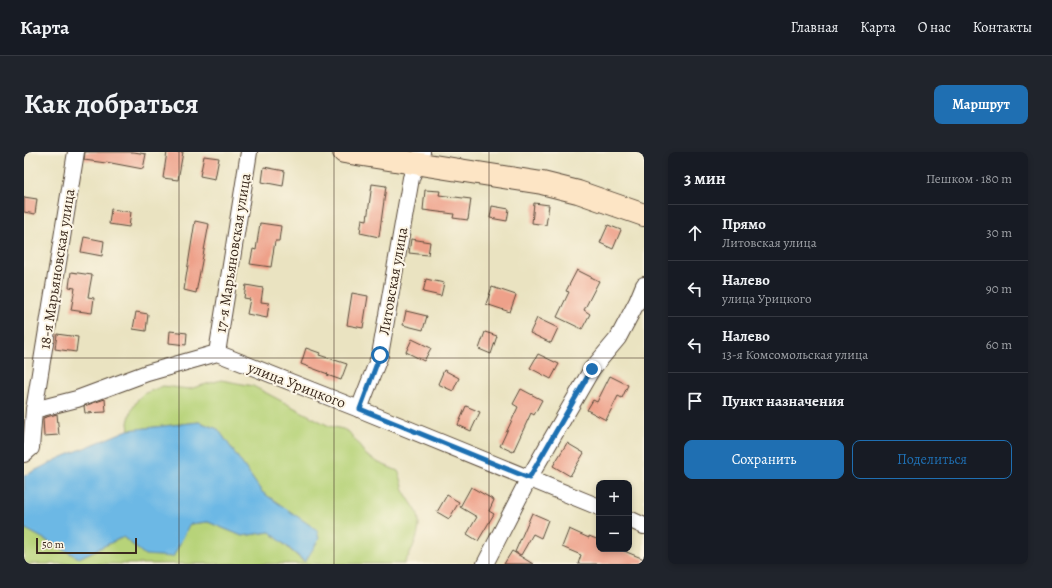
<!DOCTYPE html>
<html lang="ru">
<head>
<meta charset="utf-8">
<style>
	:root { --surface:#171b24; --page:#20242c; --text:#f1f3f6; --muted:#9ea1a6; --line:#363941; --accent:#1f6fb2 }
	body { margin:0; font-family:Alegreya,serif; background:var(--page); color:var(--text) }
	.controls { position:absolute; right:12px; bottom:12px; display:grid; overflow:hidden; border-radius:8px; box-shadow:0 2px 6px #0003 }
	.controls button { width:36px; height:36px; display:grid; place-items:center; padding:0; border:0; border-bottom:1px solid var(--line); background:var(--surface); color:var(--text); font:20px sans-serif }
	.scale { position:absolute; left:12px; bottom:10px; width:101px; box-sizing:border-box; padding-left:4px; border:2px solid #3b2a1e; border-top:0; font-size:11px; line-height:14px; white-space:nowrap; color:#3b2a1e; -webkit-text-stroke:3px #fcf5e5; paint-order:stroke }
	.stop { position:absolute; width:12px; height:12px; margin:-9px; border:3px solid #1f6fb2; border-radius:50%; background:#fff }
	.stop.end { background:#1f6fb2; border-color:#fff; box-shadow:0 1px 4px #0008 }
	.list { margin:0; padding:0; list-style:none }
	h2 { display:flex; justify-content:space-between; align-items:center; height:52px; margin:0; padding:0 16px; font-size:17px }
	h2 small { font-size:13px; font-weight:400; color:var(--muted) }
	.list li { display:grid; grid-template-columns:26px 1fr auto; gap:12px; align-items:center; box-sizing:border-box; height:56px; padding:0 16px; border-top:1px solid var(--line) }
	.list b { display:block; font-size:15px; white-space:nowrap }
	.list p { margin:0; font-size:13px; white-space:nowrap; color:var(--muted) }
	.list em { font-size:13px; font-style:normal; color:var(--muted) }
	.actions { display:flex; gap:8px; padding:12px 16px }
	.actions a { flex:1; padding:9px 0; border:1px solid var(--accent); border-radius:8px; text-align:center; font-size:14px; color:var(--accent) }
	.actions .main { background:var(--accent); color:#fff }
	.icon { flex:none; width:22px; height:22px; fill:none; stroke:currentColor; stroke-width:2; stroke-linecap:round; stroke-linejoin:round }
	.map { position:relative; flex:none; width:620px; height:412px; overflow:hidden; border-radius:8px }
	header { display:flex; align-items:center; gap:24px; box-sizing:border-box; height:56px; padding:0 20px; background:var(--surface); border-bottom:1px solid var(--line) }
	header strong { font-size:19px }
	nav { display:flex; gap:22px; margin-inline-start:auto; font-size:14px }
	.intro { display:flex; align-items:center; justify-content:space-between; box-sizing:border-box; height:96px; padding:0 24px }
	h1 { margin:0; font-size:28px }
	.button { padding:10px 18px; border-radius:8px; background:var(--accent); color:#fff; font-size:14px; font-weight:700 }
	main { display:flex; gap:24px; padding:0 24px }
	aside { flex:1; background:var(--surface); border-radius:8px; box-shadow:0 2px 6px #0003 }
	.map>svg:first-child { display:block }
</style>
</head>
<body>
<header>
<strong>Карта</strong>
<nav><a>Главная</a><a>Карта</a><a>О нас</a><a>Контакты</a></nav>
</header>
<div class="intro"><h1>Как добраться</h1><a class="button">Маршрут</a></div>
<main>
<div class="map">
<svg width="620" height="412" viewBox="0 0 620 412">
	<rect width="100%" height="100%" fill="#fcf5e5"/>
	<filter id="ink" filterUnits="userSpaceOnUse"><feTurbulence type="fractalNoise" baseFrequency=".025" numOctaves="2"/><feDisplacementMap in="SourceGraphic" scale="8" xChannelSelector="R" yChannelSelector="G"/><feConvolveMatrix kernelMatrix="1 2 1 2 8 2 1 2 1" color-interpolation-filters="sRGB"/></filter>
	<filter id="wash" filterUnits="userSpaceOnUse"><feTurbulence type="fractalNoise" baseFrequency=".012" numOctaves="4" result="noise"/><feDisplacementMap in="SourceGraphic" scale="16" xChannelSelector="R" yChannelSelector="G"/><feGaussianBlur stdDeviation="0.9" result="paint"/><feColorMatrix in="noise" values="0 0 0 0 0 0 0 0 0 0 0 0 0 0 0 0 0 1.4 0 .05"/><feComposite in="paint" operator="in"/></filter>
	<g filter="url(#wash)">
		<rect width="100%" height="100%" fill="#eae3c1"/>
		<path fill="#b7d379" stroke="#797e4c" d="M 197,228 L 229,234 L 305,274 L 319,277 L 325,280 L 342,303 L 355,311 L 374,319 C 378,326 378,335 382,343 C 385,348 389,353 392,358 C 401,375 388,398 380,412 L 0,412 L 0,376 L 55,406 L 99,385 L 121,403 L 166,372 L 184,370 L 218,384 L 246,380 L 280,410 L 293,378 L 238,340 L 194,277 L 175,270 L 105,278 L 104,271 L 107,259 L 114,247 L 119,242 L 139,234 L 165,237 Z"/>
		<path fill="#6cb8e5" stroke="#547182" d="M 175,270 L 194,277 L 238,340 L 293,378 L 295,387 L 281,410 L 246,380 L 218,384 L 184,370 L 166,372 L 149,405 L 121,403 L 99,385 L 55,406 L 0,376 L 0,324 L 36,306 L 104,278 Z"/>
		<g id="blocks">
			<g fill="#eea18a">
				<path d="M 61,0 L 110,0 L 122,2 L 119,17 L 82,10 L 82,11 L 60,8 Z"/>
				<path d="M 143,0 L 159,0 L 154,28 L 139,26 Z"/>
				<path d="M 180,4 L 195,6 L 191,27 L 176,24 Z"/>
				<path d="M 240,15 L 261,19 L 259,34 L 238,30 Z"/>
				<path d="M 348,32 L 362,34 L 355,85 L 336,81 L 338,67 L 343,68 Z"/>
				<path d="M 401,38 L 416,39 L 415,43 L 447,47 L 444,68 L 429,66 L 430,62 L 399,58 Z"/>
				<path d="M 0,45 L 13,47 L 11,62 L 0,60 Z"/>
				<path d="M 510,51 L 525,53 L 522,73 L 508,71 Z"/>
				<path d="M 468,54 L 485,57 L 483,69 L 466,66 Z"/>
				<path d="M 87,57 L 107,60 L 105,75 L 85,72 Z"/>
				<path d="M 171,69 L 185,72 L 172,141 L 160,138 Z"/>
				<path d="M 236,71 L 257,74 L 255,89 L 251,89 L 247,115 L 226,112 L 229,97 L 232,98 Z"/>
				<path d="M 584,73 L 597,78 L 589,97 L 576,91 Z"/>
				<path d="M 60,85 L 80,89 L 78,104 L 57,100 Z"/>
				<path d="M 387,87 L 406,90 L 404,103 L 385,101 Z"/>
				<path d="M 553,118 L 575,129 L 560,158 L 566,162 L 558,177 L 533,165 L 545,140 L 542,139 Z"/>
				<path d="M 47,120 L 68,123 L 64,145 L 70,146 L 68,161 L 47,158 L 51,136 L 45,135 Z"/>
				<path d="M 402,127 L 420,131 L 417,144 L 399,140 Z"/>
				<path d="M 222,133 L 239,136 L 237,150 L 245,151 L 243,166 L 223,162 L 226,147 L 220,146 Z"/>
				<path d="M 468,135 L 492,143 L 486,160 L 462,152 Z"/>
				<path d="M 328,141 L 344,144 L 339,176 L 323,173 Z"/>
				<path d="M 382,159 L 403,164 L 399,178 L 379,173 Z"/>
				<path d="M 112,160 L 124,162 L 122,179 L 109,177 Z"/>
				<path d="M 513,166 L 534,176 L 527,191 L 506,181 Z"/>
				<path d="M 146,179 L 163,181 L 162,193 L 145,191 Z"/>
				<path d="M 461,180 L 473,184 L 467,202 L 455,197 Z"/>
				<path d="M 33,182 L 54,185 L 52,200 L 31,197 Z"/>
				<path d="M 388,187 L 407,196 L 400,209 L 382,200 Z"/>
				<path d="M 282,196 L 296,201 L 295,203 L 323,212 L 317,228 L 303,223 L 304,222 L 277,212 Z"/>
				<path d="M 514,202 L 535,212 L 527,227 L 506,216 Z"/>
				<path d="M 420,218 L 435,226 L 429,239 L 414,232 Z"/>
				<path d="M 586,224 L 604,233 L 598,246 L 594,244 L 582,268 L 563,258 L 569,248 L 573,250 Z"/>
				<path d="M 497,237 L 518,248 L 510,263 L 507,261 L 489,300 L 476,294 L 494,255 L 489,252 Z"/>
				<path d="M 81,247 L 82,260 L 61,261 L 60,254 Z"/>
				<path d="M 442,254 L 456,260 L 447,279 L 434,273 Z"/>
				<path d="M 33,262 L 35,283 L 20,284 L 19,266 Z"/>
				<path d="M 543,291 L 560,301 L 546,324 L 529,314 Z"/>
				<path d="M 447,335 L 470,348 L 465,359 L 470,362 L 454,389 L 443,382 L 453,365 L 436,355 Z"/>
				<path d="M 423,343 L 435,350 L 425,367 L 413,360 Z"/>
				<path d="M 508,361 L 524,368 L 517,386 L 509,382 L 497,403 L 491,400 Z"/>
				<path d="M 545,377 L 565,386 L 565,384 L 575,388 L 575,397 L 595,397 L 620,407 L 620,412 L 554,412 L 557,403 L 538,395 Z"/>
				<path d="M 488,399 L 509,412 L 480,412 Z"/>
			</g>
		</g>
	</g>
	<g filter="url(#ink)">
		<use href="#blocks" fill-opacity="0" stroke="#554636" stroke-width="1"/>
		<g fill="none" stroke-linecap="round" stroke-linejoin="round">
			<g stroke="#554636" stroke-width="18">
				<g id="street">
					<path d="M 193,201 L 225,0"/>
					<path d="M 335,257 L 356,203 L 387,26 L 398,0"/>
					<path d="M 10,258 L 52,0"/>
					<path d="M 0,302 L 7,296 L 10,258 L 53,247 L 123,221 L 193,201 L 335,257 L 575,355"/>
					<path d="M 605,367 L 620,374"/>
					<path d="M 461,412 L 505,326 L 568,217 L 594,186 L 613,150 L 620,133"/>
				</g>
			</g>
			<g stroke="#554636" stroke-width="24">
				<path id="secondary" d="M 320,0 L 518,31 L 554,40 L 620,63"/>
			</g>
			<use href="#street" stroke="#fff" stroke-width="16"/>
			<use href="#secondary" stroke="#fde5c5" stroke-width="22"/>
		</g>
	</g>
	<g fill="none" stroke-linecap="round" stroke-linejoin="round" filter="url(#ink)">
		<path stroke="#1f6fb2" stroke-width="5" d="M 356,203 L 336,257 L 505,326 L 568,217"/>
	</g>
	<path fill="none" stroke="#3b2a1e" stroke-width="1" stroke-opacity="0.55" d="M 155,0 L 155,412M 310,0 L 310,412M 465,0 L 465,412M 0,206 L 620,206"/>
	<g text-anchor="middle" stroke-width="4" stroke-linejoin="round" paint-order="stroke">
		<g font-size="15" fill="#3b2a1e" stroke="#fcf5e5">
			<text transform="translate(209 101) rotate(-81)" y="5">17-я Марьяновская улица</text>
			<text transform="translate(33 117) rotate(-81)" y="5">18-я Марьяновская улица</text>
			<text transform="translate(369 129) rotate(-80)" y="5">Литовская улица</text>
			<text transform="translate(273 233) rotate(21)" y="5">улица Урицкого</text>
		</g>
	</g>
</svg>
<div class="controls">
<button>+</button>
<button>−</button>
</div>
<div class="scale">50 m</div>
<div class="stop" style="left:356px;top:203px"></div>
<div class="stop end" style="left:568px;top:217px"></div>
</div>
<aside>
<h2>3 мин<small>Пешком · 180 m</small></h2>
<ul class="list">
<li><svg class="icon" aria-label="ahead" viewBox="0 0 24 24"><path d="M12 20V5M6 11l6-6 6 6"/></svg><div><b>Прямо</b><p>Литовская улица</p></div><em>30 m</em></li>
<li><svg class="icon" aria-label="left" viewBox="0 0 24 24"><path d="M17 20v-9H6M10 6l-5 5 5 5"/></svg><div><b>Налево</b><p>улица Урицкого</p></div><em>90 m</em></li>
<li><svg class="icon" aria-label="left" viewBox="0 0 24 24"><path d="M17 20v-9H6M10 6l-5 5 5 5"/></svg><div><b>Налево</b><p>13-я Комсомольская улица</p></div><em>60 m</em></li>
<li><svg class="icon" aria-label="arrive" viewBox="0 0 24 24"><path d="M6 21V4h12l-3 4 3 4H6"/></svg><div><b>Пункт назначения</b></div></li>
</ul>
<div class="actions"><a class="main">Сохранить</a><a>Поделиться</a></div>
</aside>
</main>
</body>
</html>
